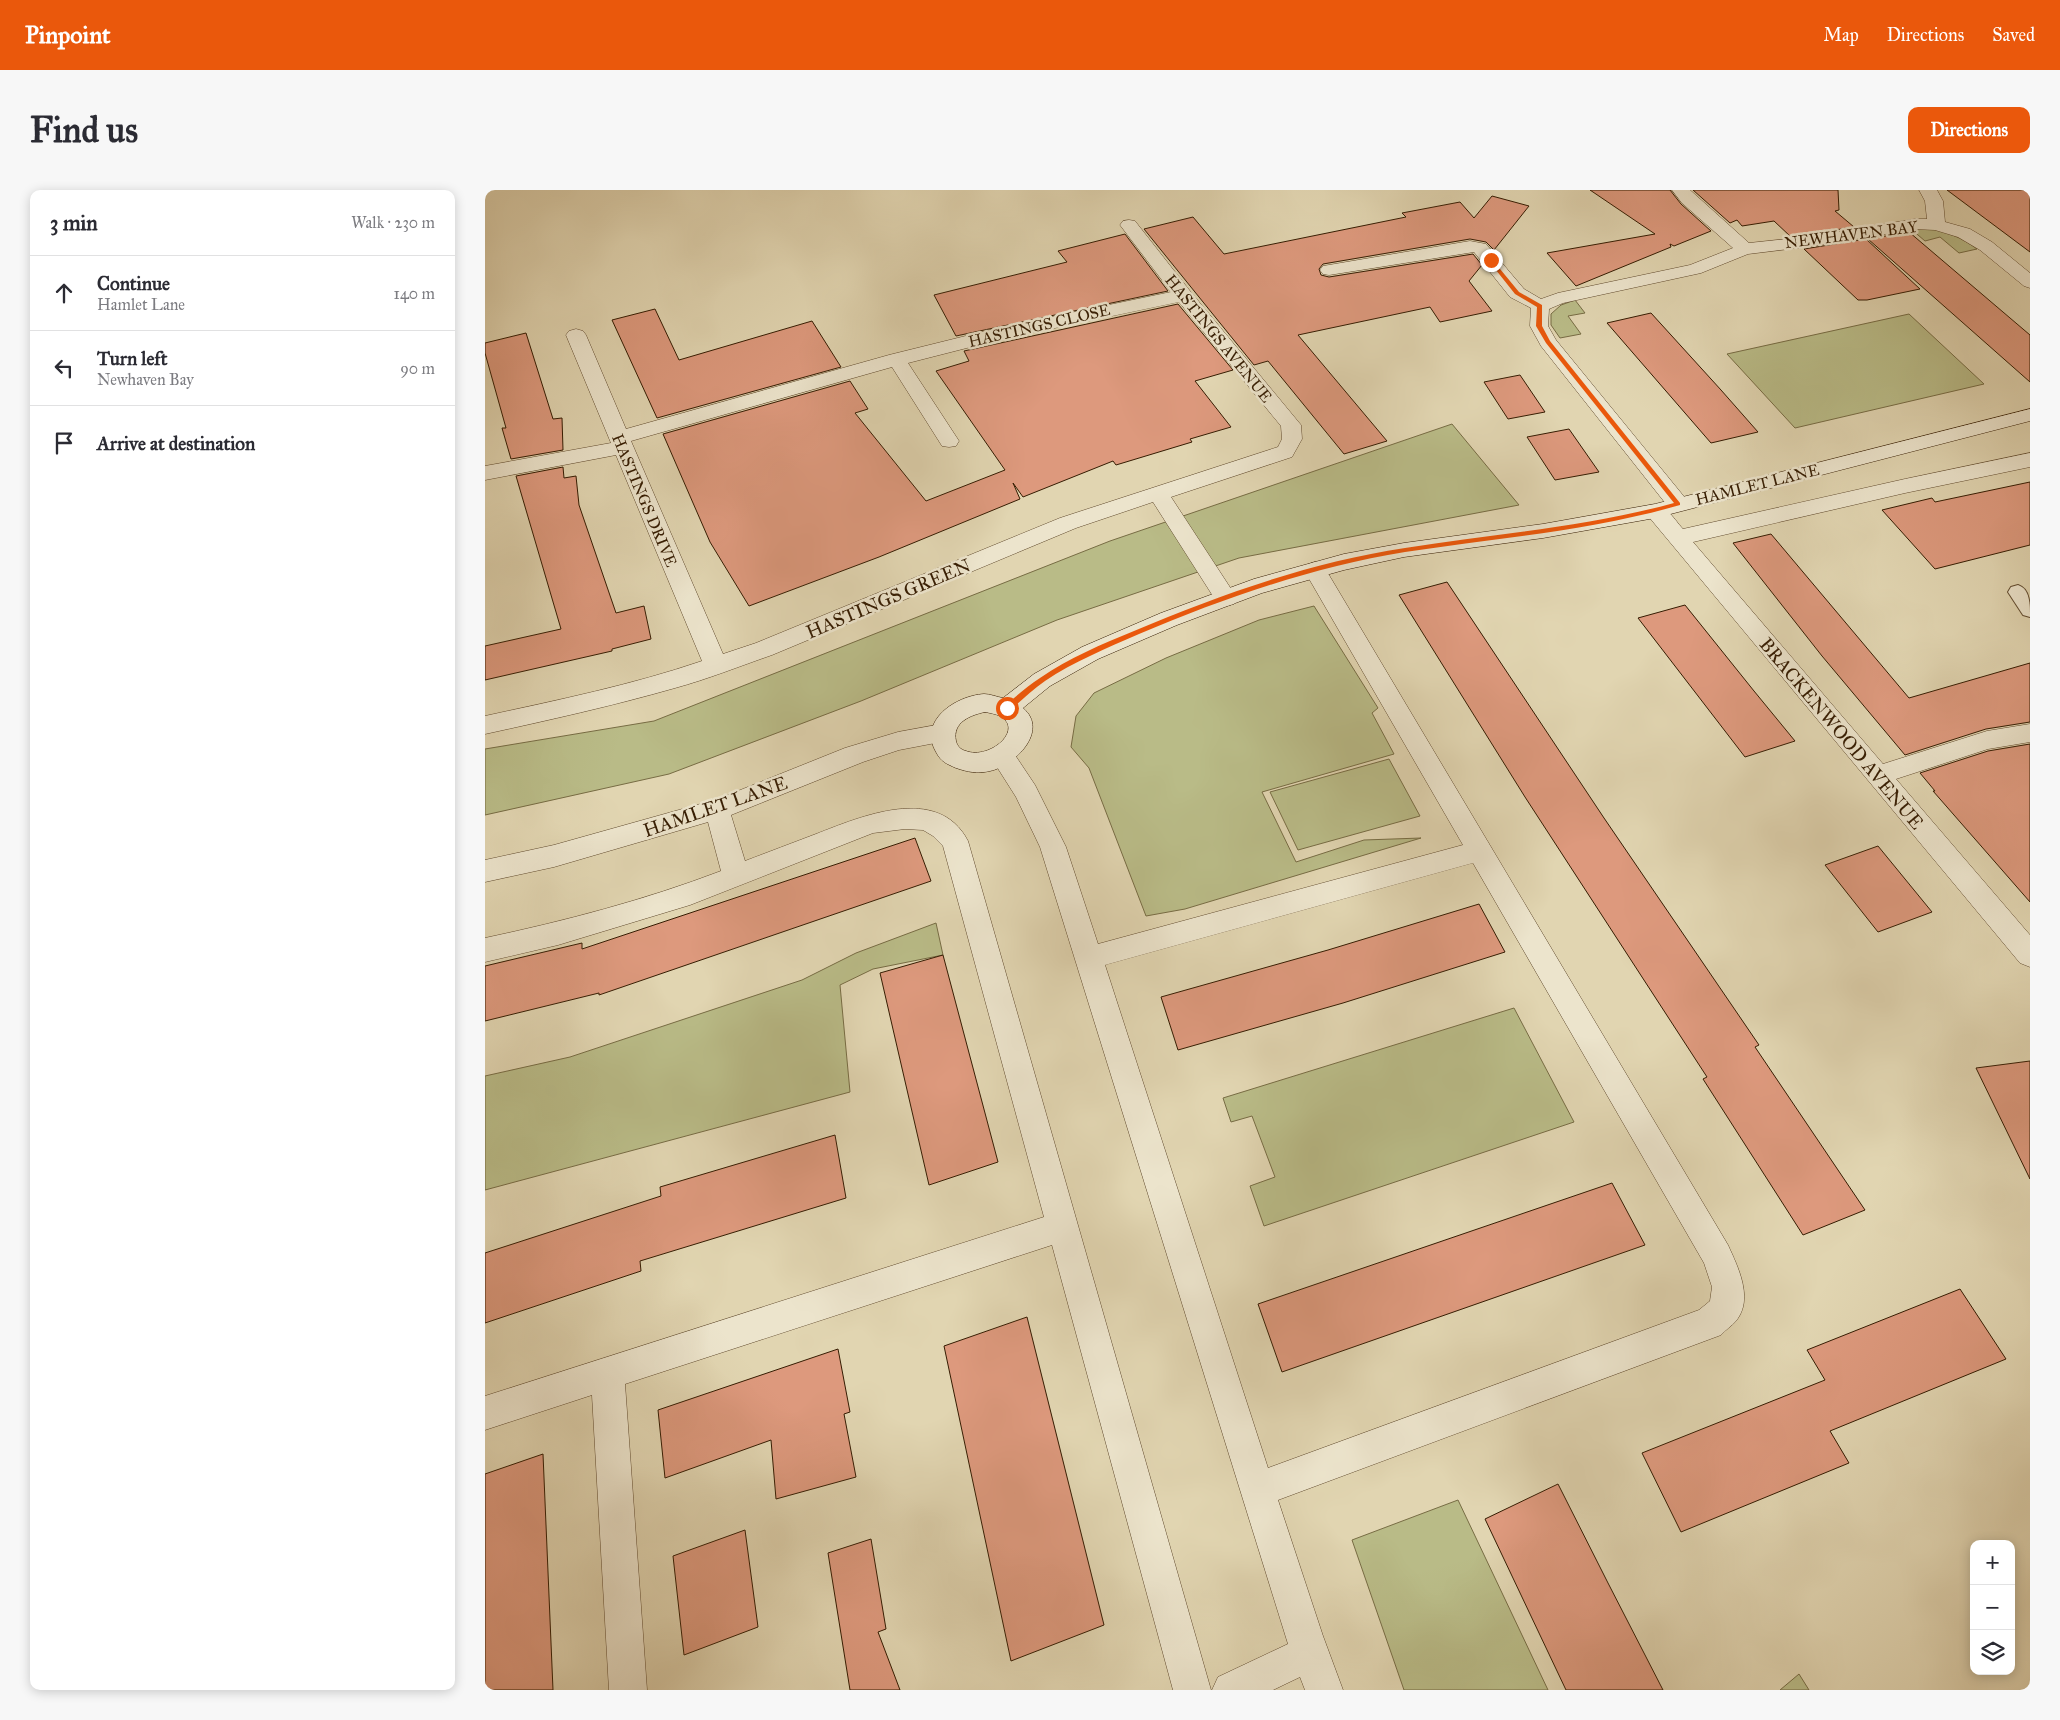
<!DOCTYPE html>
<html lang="en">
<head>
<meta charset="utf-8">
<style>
	:root { --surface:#fff; --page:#f7f7f7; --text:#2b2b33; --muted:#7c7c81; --line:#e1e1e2; --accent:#ea580c }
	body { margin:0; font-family:"IM FELL Great Primer",serif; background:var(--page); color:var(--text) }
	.controls { position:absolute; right:15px; bottom:15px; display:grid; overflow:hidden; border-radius:10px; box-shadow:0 2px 12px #0003 }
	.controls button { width:45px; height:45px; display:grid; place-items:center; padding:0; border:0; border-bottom:1px solid var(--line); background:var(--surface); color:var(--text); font:25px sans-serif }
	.stop { position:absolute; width:15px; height:15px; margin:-11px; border:4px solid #ea580c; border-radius:50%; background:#fff }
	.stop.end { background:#ea580c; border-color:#fff; box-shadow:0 1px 5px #0008 }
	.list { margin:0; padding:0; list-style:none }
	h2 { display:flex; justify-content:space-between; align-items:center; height:65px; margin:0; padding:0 20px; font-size:21px }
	h2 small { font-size:16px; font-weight:400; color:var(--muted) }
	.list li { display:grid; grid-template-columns:32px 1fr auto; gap:15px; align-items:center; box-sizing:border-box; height:75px; padding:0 20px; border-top:1px solid var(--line) }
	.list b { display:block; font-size:19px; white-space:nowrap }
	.list p { margin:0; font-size:16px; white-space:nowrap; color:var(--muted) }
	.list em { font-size:16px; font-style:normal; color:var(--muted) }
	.icon { flex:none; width:28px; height:28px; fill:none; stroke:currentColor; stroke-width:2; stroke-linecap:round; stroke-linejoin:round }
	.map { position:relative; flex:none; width:1545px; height:1500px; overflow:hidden; border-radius:10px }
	header { display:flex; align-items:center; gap:30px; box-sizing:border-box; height:70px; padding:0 25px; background:var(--accent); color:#fff }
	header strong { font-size:24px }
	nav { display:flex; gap:28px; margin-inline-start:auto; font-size:18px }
	.intro { display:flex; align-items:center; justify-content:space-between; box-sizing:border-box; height:120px; padding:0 30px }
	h1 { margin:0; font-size:35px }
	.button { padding:12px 22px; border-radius:10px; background:var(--accent); color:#fff; font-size:18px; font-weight:700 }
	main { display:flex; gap:30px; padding:0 30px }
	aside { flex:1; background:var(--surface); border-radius:10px; box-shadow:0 2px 12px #0003 }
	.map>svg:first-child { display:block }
</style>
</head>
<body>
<header>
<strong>Pinpoint</strong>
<nav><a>Map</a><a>Directions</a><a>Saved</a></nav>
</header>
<div class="intro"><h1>Find us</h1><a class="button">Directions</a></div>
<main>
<aside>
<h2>3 min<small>Walk · 230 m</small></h2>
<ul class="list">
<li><svg class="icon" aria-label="ahead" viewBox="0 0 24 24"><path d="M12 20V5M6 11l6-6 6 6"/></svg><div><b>Continue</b><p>Hamlet Lane</p></div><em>140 m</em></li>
<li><svg class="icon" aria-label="left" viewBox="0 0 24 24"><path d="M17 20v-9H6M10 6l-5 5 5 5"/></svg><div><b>Turn left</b><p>Newhaven Bay</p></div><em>90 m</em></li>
<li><svg class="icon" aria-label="arrive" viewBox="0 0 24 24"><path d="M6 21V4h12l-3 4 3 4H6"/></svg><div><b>Arrive at destination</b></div></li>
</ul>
</aside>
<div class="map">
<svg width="1545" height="1500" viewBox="0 0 1545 1500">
	<rect width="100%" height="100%" fill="#e1d5b1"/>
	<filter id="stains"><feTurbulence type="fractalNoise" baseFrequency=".004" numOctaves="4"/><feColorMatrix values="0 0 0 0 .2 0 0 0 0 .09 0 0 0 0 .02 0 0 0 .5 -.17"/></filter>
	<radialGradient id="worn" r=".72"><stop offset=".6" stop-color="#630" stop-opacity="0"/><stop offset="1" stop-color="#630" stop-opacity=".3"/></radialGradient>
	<g fill="#b9bb87" stroke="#776c44">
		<path d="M 1443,38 C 1462,42 1476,47 1492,59 L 1474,63 L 1455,47 L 1440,51 L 1426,39 Z"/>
		<path d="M 1090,110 L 1100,123 L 1083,126 L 1096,144 L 1075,148 L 1066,135 L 1066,124 L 1076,115 Z"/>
		<path d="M 1424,124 L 1499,194 L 1310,238 L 1242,164 Z"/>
		<path d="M 967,234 L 1034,315 L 754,368 L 572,430 L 376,511 L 184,584 L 0,625 L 0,559 L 169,531 L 625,351 Z"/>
		<path d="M 829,416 L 893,518 L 887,523 L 909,564 L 777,602 L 811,672 L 879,650 L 936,648 L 700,719 L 661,726 L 604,578 L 586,557 L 591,526 L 609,503 L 681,468 L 774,430 Z"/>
		<path d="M 904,569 L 935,626 L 813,660 L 785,602 Z"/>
		<path d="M 451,733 L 458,765 L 388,779 L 355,795 L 365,902 L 0,1000 L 0,886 L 85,867 L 317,790 L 371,763 Z"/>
		<path d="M 1029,818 L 1089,932 L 779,1036 L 765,996 L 790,987 L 767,926 L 746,932 L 738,908 Z"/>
		<path d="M 973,1310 L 1063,1500 L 919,1500 L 867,1350 Z"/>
		<path d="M 1314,1484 L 1324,1500 L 1295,1500 Z"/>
	</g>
	<g fill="#dd997d" stroke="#351c02">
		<path d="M 1105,0 L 1185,0 L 1196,14 L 1226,41 L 1189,56 L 1185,54 L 1186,57 L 1091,96 L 1062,63 L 1170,44 Z"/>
		<path d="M 1208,0 L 1353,0 L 1354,20 L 1350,21 L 1369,37 L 1306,47 L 1289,31 L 1257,36 L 1252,30 L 1245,33 Z"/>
		<path d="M 1462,0 L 1545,0 L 1545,62 Z"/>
		<path d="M 1007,6 L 1044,16 L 1009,60 L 1001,52 L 985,49 L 838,74 L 834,79 L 836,85 L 844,87 L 988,64 L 997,75 L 984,91 L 1007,121 L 955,132 L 945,117 L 813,145 L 902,251 L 859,264 L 783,171 L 769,175 L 659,39 L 708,27 L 739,64 L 921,27 L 917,23 L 975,12 L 989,28 Z"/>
		<path d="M 1424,42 L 1545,145 L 1545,192 L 1383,49 Z"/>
		<path d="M 640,44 L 683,101 L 471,146 L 449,105 L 582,72 L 573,61 Z"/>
		<path d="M 1381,49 L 1435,99 L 1382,110 L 1373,110 L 1319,59 Z"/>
		<path d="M 693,114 L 748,180 L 710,191 L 746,237 L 705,249 L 707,252 L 631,275 L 628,271 L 538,307 L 528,293 L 535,309 L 394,367 L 264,416 L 225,352 L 178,244 L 365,191 L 383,219 L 370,223 L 441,311 L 520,280 L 451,181 L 484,171 L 479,161 Z"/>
		<path d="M 170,119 L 194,170 L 327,131 L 356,177 L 172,228 L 127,130 Z"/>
		<path d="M 1166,123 L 1236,200 L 1273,242 L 1226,253 L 1122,133 Z"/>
		<path d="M 41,143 L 68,229 L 77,228 L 78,260 L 26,269 L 17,238 L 21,238 L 0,163 L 0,153 Z"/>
		<path d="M 1035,185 L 1060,222 L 1023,229 L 999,192 Z"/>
		<path d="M 1084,239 L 1114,282 L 1070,290 L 1042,247 Z"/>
		<path d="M 78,277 L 79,288 L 91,286 L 94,315 L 131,423 L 159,416 L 166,449 L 127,459 L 127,461 L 0,490 L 0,456 L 76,439 L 31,286 Z"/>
		<path d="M 1545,292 L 1545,355 L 1450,379 L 1397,320 L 1447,308 L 1450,312 Z"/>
		<path d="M 1286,344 L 1424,508 L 1545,473 L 1545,532 L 1501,539 L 1420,565 L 1337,466 L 1248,353 Z"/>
		<path d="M 962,392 L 1119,628 L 1274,855 L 1270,857 L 1380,1020 L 1318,1045 L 1218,889 L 1222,887 L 1040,607 L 914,405 Z"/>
		<path d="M 1200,415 L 1269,501 L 1310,551 L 1260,567 L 1153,428 Z"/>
		<path d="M 1545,554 L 1545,712 L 1448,601 L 1450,601 L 1435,583 L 1503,561 Z"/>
		<path d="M 430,648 L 446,691 L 114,805 L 114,803 L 0,831 L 0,776 L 97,753 L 97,759 Z"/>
		<path d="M 1393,656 L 1447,722 L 1393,742 L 1340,675 Z"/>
		<path d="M 994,714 L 1020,762 L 858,813 L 693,860 L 676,807 L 843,760 Z"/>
		<path d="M 458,765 L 513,972 L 444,995 L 395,783 Z"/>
		<path d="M 1545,871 L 1545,989 L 1491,878 Z"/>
		<path d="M 350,945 L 361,1008 L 155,1071 L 156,1081 L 0,1133 L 0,1063 L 176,1006 L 175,997 Z"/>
		<path d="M 1127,993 L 1160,1055 L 797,1182 L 773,1114 Z"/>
		<path d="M 1475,1099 L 1521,1169 L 1345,1241 L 1364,1273 L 1196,1342 L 1157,1263 L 1340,1190 L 1322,1160 Z"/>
		<path d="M 542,1127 L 619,1435 L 526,1471 L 459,1156 Z"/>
		<path d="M 353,1159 L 365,1222 L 359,1224 L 371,1287 L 291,1309 L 286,1250 L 180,1288 L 173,1220 Z"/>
		<path d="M 58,1264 L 68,1500 L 0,1500 L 0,1284 Z"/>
		<path d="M 1073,1294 L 1123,1393 L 1178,1500 L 1081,1500 L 1000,1329 Z"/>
		<path d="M 260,1340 L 273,1437 L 199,1465 L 188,1366 Z"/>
		<path d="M 386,1349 L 401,1439 L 393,1442 L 415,1500 L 365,1500 L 343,1363 Z"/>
	</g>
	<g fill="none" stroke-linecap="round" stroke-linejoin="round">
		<g stroke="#604a2e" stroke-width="2">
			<path id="lane" d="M 1533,395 C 1545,399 1545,414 1545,427 L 1538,425 L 1523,402 L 1526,397 Z"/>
		</g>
		<g stroke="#604a2e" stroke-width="1">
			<g id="street">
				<path d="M 1187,0 L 1205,0 L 1264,53 L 1329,46 L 1430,29 L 1442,29 L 1440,11 L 1434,0 L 1452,0 L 1458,11 L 1460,32 L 1485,39 L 1507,52 L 1545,83 L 1545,98 L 1539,96 L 1495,60 L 1473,47 L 1450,40 L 1430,39 L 1329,56 L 1263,64 L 1216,83 L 1078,113 L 1064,119 L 1063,136 L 1071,150 L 1201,309 L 1204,314 L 1201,319 L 1193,321 L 1185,319 L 1056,156 L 1045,136 L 1046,118 L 1025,107 L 989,62 L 844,85 L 838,84 L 835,80 L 838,76 L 844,75 L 985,51 L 1001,54 L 1039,99 L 1056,109 L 1073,103 L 1205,75 L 1248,58 L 1197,13 Z"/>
				<path d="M 644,30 L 650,31 L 705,101 L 816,235 L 817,249 L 807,267 L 686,307 L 752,408 L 749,414 L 741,416 L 733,414 L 668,312 L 591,338 L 287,465 C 255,476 223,489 190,498 C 127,516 64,530 0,544 L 0,526 C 73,510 147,495 217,471 L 131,265 L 0,290 L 0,276 L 126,253 L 81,145 L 84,141 L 91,139 L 98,141 L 101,145 L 141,239 L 404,165 L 513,138 L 686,102 L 635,35 L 638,31 ZM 694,112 L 796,236 L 797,249 L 793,257 L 575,328 L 271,453 L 238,464 L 146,251 L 407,177 L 457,256 L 464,257 L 471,256 L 474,251 L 423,173 L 513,150 Z"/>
				<path d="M 1545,263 L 1545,277 L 1420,303 L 1208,352 L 1398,574 L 1502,541 L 1545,534 L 1545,552 L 1503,559 L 1411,589 L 1545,745 L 1545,777 L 1535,773 L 1159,321 L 1162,316 C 1180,311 1187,327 1198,339 L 1420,289 Z"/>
				<path d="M 830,372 L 838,375 L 841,380 L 1243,1055 C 1253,1077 1269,1109 1251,1131 C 1247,1136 1240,1140 1236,1145 L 793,1310 L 838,1446 L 858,1500 L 820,1500 L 815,1487 L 788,1500 L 727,1500 L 733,1487 L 803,1454 L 555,657 L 531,607 L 505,566 L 508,559 L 517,557 L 526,559 L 550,595 L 581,657 L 613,754 L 978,655 L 819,380 L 822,375 ZM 988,673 L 1219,1073 L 1227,1097 L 1225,1111 L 1214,1120 L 783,1278 L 620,775 Z"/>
				<path d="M 457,534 L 466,536 L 469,543 L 466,550 L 414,560 L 378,572 L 246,625 L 260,671 C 284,662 307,653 331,644 C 375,627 453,593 483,651 L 726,1500 L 688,1500 L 567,1055 L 140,1194 L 162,1500 L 124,1500 L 107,1205 L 0,1240 L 0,1206 L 559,1027 L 458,656 L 448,646 L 438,640 L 420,639 L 388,643 L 205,715 L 73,755 L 0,772 L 0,748 C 80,731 160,710 236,681 L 223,632 L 69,677 L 0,692 L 0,670 L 69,655 L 233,609 L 360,558 L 413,542 Z"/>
			</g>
		</g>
		<g stroke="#351c02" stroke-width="1">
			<path id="secondary" d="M 1545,219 L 1545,231 L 1170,328 L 1058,348 L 919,367 L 859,380 L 777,403 L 692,435 L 613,469 L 565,496 L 538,518 C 565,541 529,576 505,581 C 492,584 483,582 471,578 C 462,574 456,572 451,562 C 433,531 470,506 499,504 C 505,504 512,507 518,508 L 549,484 L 597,457 L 676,423 L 769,389 L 859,364 L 919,353 L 1058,334 L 1170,314 ZM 500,522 C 505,523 511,524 515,526 C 540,540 504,570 481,561 C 476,560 472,556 471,551 C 467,532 486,525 500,522 Z"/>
		</g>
		<use href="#lane" fill="#ece4cc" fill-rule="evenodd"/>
		<use href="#street" fill="#ece4cc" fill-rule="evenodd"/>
		<use href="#secondary" fill="#ece4cc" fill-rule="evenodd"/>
	</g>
	<path fill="#ea580c" d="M 1006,68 L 1034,102 L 1057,115 L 1057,136 L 1065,151 L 1195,313 L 1195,315 C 1105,341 1012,348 920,362 C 828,377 739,408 654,444 C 622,458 588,472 560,491 C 547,500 536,511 525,520 L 519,520 L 519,516 C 531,507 542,496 555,488 C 584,468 617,454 649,441 C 736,404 827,372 920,358 C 1010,344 1101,337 1189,313 L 1061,153 L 1051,136 L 1052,117 L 1030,104 L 1003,70 Z"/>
	<g text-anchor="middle" stroke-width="5" stroke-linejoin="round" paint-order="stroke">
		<g font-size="16" fill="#351c02" stroke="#ece4cc">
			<text transform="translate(1366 44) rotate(-7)" y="6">NEWHAVEN BAY</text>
			<text transform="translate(554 135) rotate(-13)" y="6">HASTINGS CLOSE</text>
			<text transform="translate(734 148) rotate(51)" y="6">HASTINGS AVENUE</text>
			<text transform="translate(1272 294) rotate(-14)" y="6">HAMLET LANE</text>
			<text transform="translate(160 310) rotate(67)" y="6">HASTINGS DRIVE</text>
		</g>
		<g font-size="19" fill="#351c02" stroke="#ece4cc">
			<text transform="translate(403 408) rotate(-23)" y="7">HASTINGS GREEN</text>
			<text transform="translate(1357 543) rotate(50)" y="7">BRACKENWOOD AVENUE</text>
			<text transform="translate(230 616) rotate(-19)" y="7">HAMLET LANE</text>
		</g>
	</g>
	<rect width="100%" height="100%" filter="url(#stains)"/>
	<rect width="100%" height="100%" fill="url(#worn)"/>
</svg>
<div class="controls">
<button>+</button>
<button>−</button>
<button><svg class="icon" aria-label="layers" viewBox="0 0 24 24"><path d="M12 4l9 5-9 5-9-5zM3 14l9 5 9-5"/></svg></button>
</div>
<div class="stop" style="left:522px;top:518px"></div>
<div class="stop end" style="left:1006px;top:70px"></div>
</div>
</main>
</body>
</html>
